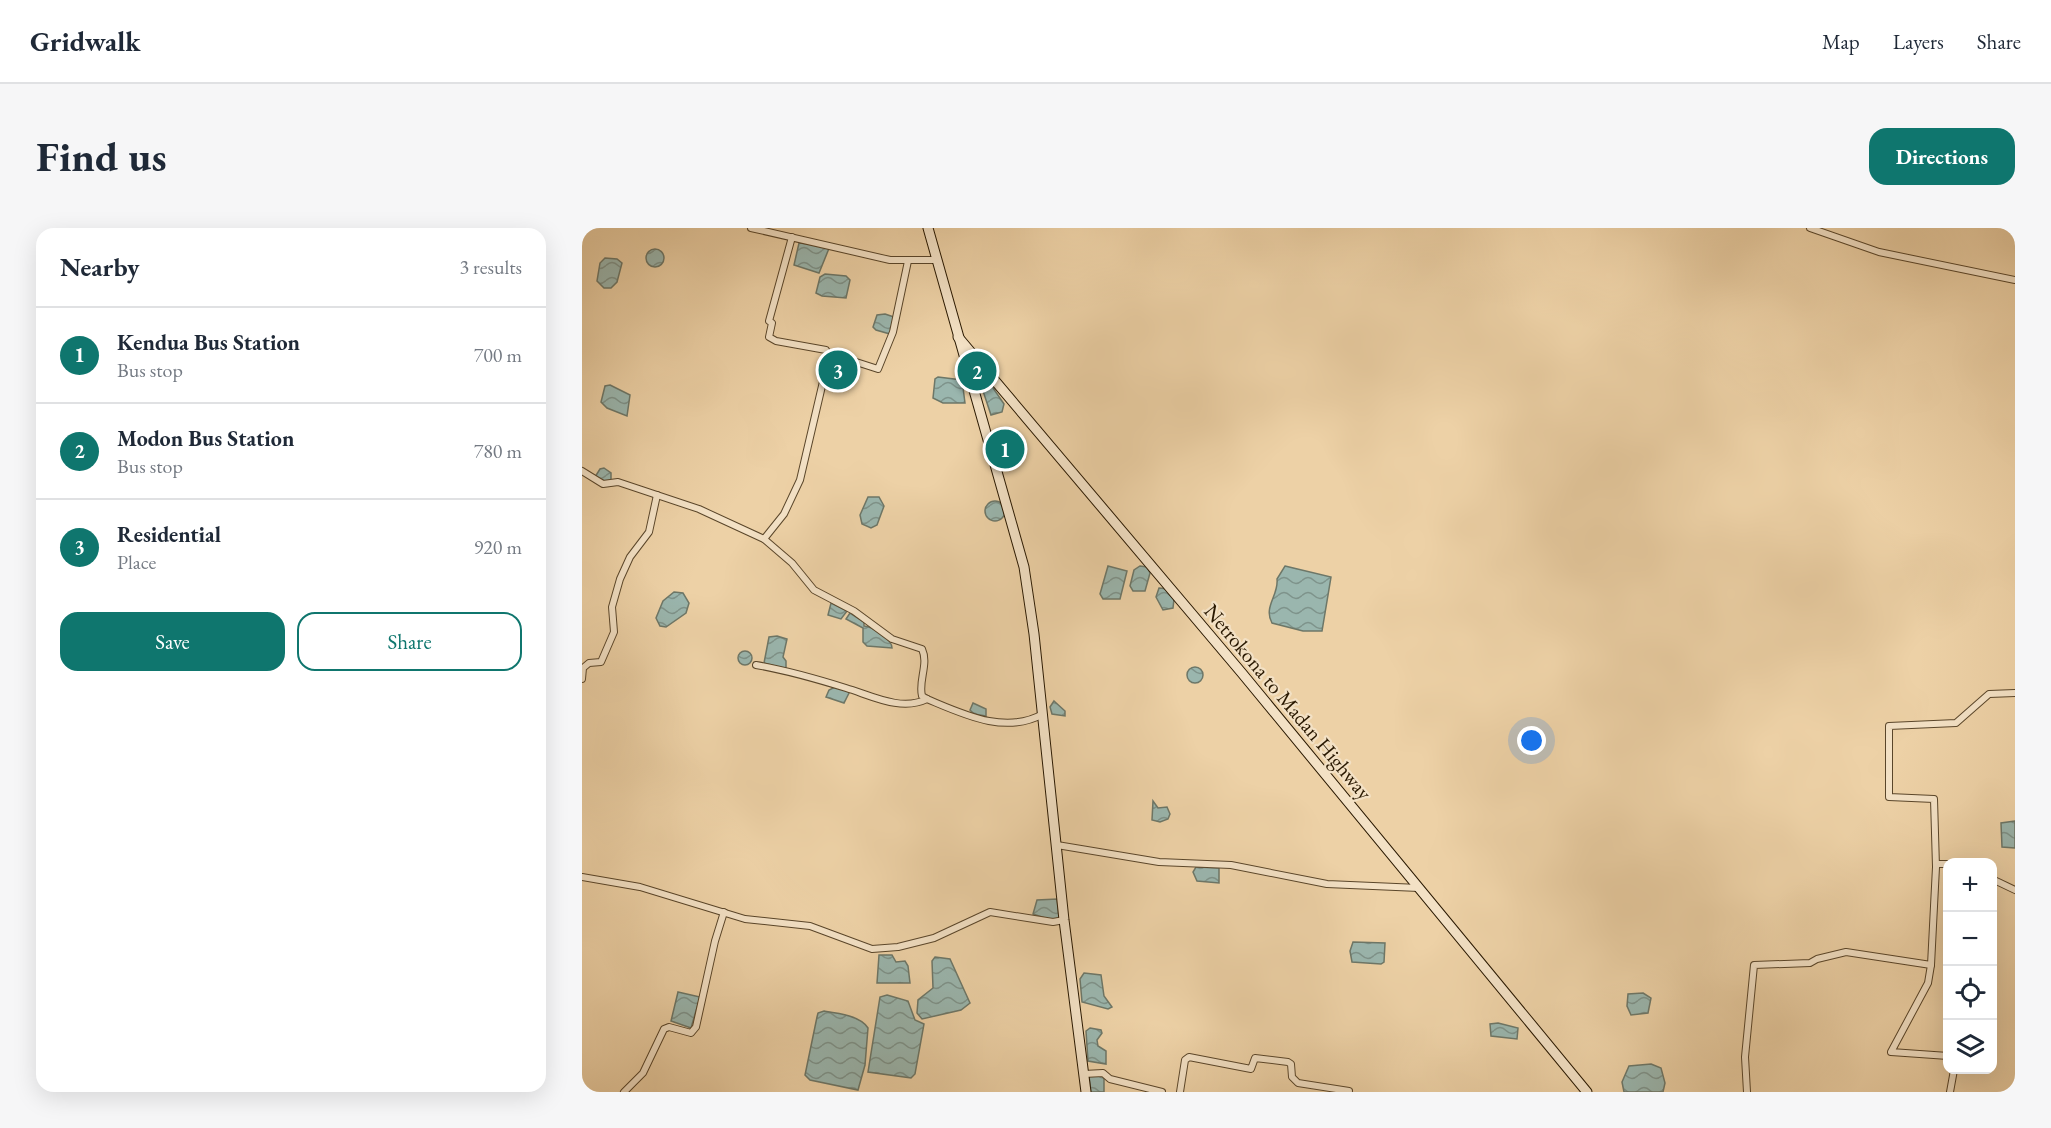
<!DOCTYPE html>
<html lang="en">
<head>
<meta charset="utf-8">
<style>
	:root { --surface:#fff; --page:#f6f6f7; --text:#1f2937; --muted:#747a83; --line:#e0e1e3; --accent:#0f766e }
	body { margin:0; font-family:"EB Garamond",serif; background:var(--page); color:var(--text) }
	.controls { position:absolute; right:18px; bottom:18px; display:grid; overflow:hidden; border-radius:12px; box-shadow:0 6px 24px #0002 }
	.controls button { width:54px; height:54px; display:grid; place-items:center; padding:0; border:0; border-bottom:2px solid var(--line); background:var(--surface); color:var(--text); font:30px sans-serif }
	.you { position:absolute; left:950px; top:513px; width:21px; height:21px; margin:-15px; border:4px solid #fff; border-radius:50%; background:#1a73e8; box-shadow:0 0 0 9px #1a73e833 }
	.badge { display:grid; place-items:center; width:39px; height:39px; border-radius:50%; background:var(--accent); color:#fff; font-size:20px; font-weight:700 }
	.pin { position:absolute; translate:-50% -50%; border:3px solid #fff; box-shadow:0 2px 6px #0006 }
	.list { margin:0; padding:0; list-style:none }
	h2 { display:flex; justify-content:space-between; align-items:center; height:78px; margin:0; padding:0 24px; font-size:26px }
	h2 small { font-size:20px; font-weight:400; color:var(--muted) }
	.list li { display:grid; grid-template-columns:39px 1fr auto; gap:18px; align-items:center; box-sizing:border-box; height:96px; padding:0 24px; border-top:2px solid var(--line) }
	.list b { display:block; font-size:22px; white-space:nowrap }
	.list p { margin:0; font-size:20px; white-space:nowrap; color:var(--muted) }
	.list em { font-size:20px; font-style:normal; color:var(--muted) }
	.actions { display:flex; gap:12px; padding:18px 24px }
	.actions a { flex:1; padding:14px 0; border:2px solid var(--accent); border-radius:18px; text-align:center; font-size:21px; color:var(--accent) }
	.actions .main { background:var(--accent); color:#fff }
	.icon { flex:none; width:33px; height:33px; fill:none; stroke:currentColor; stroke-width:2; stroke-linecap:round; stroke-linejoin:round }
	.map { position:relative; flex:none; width:1433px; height:864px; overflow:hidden; border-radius:18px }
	header { display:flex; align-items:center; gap:36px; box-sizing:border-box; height:84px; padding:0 30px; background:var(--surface); border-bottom:2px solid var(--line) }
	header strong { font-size:28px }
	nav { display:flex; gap:33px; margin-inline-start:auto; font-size:21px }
	.intro { display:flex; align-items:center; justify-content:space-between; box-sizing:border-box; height:144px; padding:0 36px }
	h1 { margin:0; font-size:42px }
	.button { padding:15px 27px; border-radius:18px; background:var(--accent); color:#fff; font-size:21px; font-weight:700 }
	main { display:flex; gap:36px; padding:0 36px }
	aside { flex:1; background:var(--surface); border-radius:18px; box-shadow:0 6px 24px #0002 }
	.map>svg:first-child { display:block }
</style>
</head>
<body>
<header>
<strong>Gridwalk</strong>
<nav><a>Map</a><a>Layers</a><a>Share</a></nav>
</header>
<div class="intro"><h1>Find us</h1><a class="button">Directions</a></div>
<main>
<aside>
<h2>Nearby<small>3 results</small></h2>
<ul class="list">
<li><span class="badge">1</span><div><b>Kendua Bus Station</b><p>Bus stop</p></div><em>700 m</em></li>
<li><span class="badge">2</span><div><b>Modon Bus Station</b><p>Bus stop</p></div><em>780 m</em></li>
<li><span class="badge">3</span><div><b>Residential</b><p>Place</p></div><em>920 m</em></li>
</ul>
<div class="actions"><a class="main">Save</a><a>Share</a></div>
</aside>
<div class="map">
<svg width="1433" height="864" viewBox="0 0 1433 864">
	<defs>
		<pattern id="water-waves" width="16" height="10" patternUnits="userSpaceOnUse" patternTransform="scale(1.5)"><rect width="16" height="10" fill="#9ab6ae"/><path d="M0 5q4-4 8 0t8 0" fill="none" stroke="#7e938b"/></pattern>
	</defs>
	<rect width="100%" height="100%" fill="#edd1a6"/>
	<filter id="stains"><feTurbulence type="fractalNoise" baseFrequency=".00333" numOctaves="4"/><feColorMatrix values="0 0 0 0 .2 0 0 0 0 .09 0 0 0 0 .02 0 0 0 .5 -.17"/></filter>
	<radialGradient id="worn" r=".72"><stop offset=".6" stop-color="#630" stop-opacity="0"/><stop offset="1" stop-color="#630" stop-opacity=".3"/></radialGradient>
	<g fill="url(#water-waves)" stroke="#6d7768" stroke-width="1.5">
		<path d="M 217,15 L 248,18 L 237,45 L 212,37 Z"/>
		<circle cx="73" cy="30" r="9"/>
		<path d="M 23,30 L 35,31 L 40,35 L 35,54 L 29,60 L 22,60 L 15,53 L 18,35 Z"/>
		<path d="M 243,46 L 264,48 L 268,52 L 264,70 L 240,68 L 234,65 L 238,49 Z"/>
		<path d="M 303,86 L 312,89 L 308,106 L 294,102 L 291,99 L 295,87 Z"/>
		<path d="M 356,149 L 380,152 L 383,175 L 361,175 L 351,170 L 353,151 Z"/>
		<path d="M 28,157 L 48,167 L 45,188 L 25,180 L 19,174 L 23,158 Z"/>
		<path d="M 409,157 L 422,176 L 420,184 L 409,187 L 401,163 L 401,160 Z"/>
		<path d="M 22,240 L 29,245 L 29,253 L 25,255 L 13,249 L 18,241 Z"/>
		<path d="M 286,269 L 297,269 L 302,278 L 295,297 L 289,300 L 280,296 L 278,287 Z"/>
		<circle cx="413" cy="283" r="10"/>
		<path d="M 526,338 L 545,343 L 538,371 L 521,371 L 518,366 Z"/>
		<path d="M 558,338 L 565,339 L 568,345 L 563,363 L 551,363 L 548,358 L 552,342 Z"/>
		<path d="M 703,338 L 749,349 L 740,403 L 721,403 L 690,395 C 681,379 697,367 695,351 Z"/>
		<path d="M 577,360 L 586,361 L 592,371 L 591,380 L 581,382 L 574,369 Z"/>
		<path d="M 92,364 L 101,365 L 107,375 L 104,385 L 84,399 L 78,398 L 74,390 L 81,373 Z"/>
		<path d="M 249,375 L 265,383 L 259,391 L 246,387 Z"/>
		<path d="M 268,385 L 282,394 L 282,398 C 291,399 310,411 310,420 L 285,418 L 281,414 L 281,400 L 264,391 Z"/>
		<path d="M 195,408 L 205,411 L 201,429 L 204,433 L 204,441 L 182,435 L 187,409 Z"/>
		<circle cx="163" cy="430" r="7"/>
		<circle cx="613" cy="447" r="8"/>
		<path d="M 253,459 L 268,463 L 262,475 L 244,469 L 247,462 Z"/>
		<path d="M 472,473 L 483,483 L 483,488 L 470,486 L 468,479 Z"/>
		<path d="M 391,475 L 404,481 L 404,488 L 392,486 L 388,482 Z"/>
		<path d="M 571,573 L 576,580 L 585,579 L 588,586 L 586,591 L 578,594 L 570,592 Z"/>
		<path d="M 1433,593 L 1433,620 L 1420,619 L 1419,595 Z"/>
		<path d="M 614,639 L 637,640 L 637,655 L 615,653 L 611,644 Z"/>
		<path d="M 475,671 L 477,690 L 469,692 L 451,686 L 455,672 Z"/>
		<path d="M 771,714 L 803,715 L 802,734 L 799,736 L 770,734 L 768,723 Z"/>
		<path d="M 297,727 L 310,727 L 314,734 L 323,733 L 326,738 L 328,755 L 295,755 Z"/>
		<path d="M 353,729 L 368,731 L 388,775 L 379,782 L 340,791 L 335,785 L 336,772 L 351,760 L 350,733 Z"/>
		<path d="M 502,745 L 519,747 L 522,768 L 530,779 L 526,781 L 500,774 L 498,751 Z"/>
		<path d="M 96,764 L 118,769 L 109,800 L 89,793 Z"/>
		<path d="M 1061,765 L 1069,770 L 1066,785 L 1049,787 L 1045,778 L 1046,766 Z"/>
		<path d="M 305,767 L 326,773 L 333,792 L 342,796 L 333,846 L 329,850 L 286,844 L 298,769 Z"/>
		<path d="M 242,783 C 256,785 279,788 286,800 L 283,837 L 276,862 L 228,852 L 223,847 L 235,789 L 236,785 Z"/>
		<path d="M 916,795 L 936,800 L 935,811 L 909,808 L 908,796 Z"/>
		<path d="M 508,800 L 519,802 L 520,805 L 515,812 L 516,818 L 524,823 L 524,836 L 506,833 L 504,803 Z"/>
		<path d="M 1069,836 L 1079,840 L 1083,855 L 1081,864 L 1042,864 L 1040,854 L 1047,838 Z"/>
		<path d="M 507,848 L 522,848 L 522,864 L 509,864 Z"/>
	</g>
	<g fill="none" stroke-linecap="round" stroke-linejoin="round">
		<g stroke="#5a462a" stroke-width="8">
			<g id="minor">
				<path d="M 169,0 L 308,32 L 354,32"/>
				<path d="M 1228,0 L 1297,24 L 1433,52"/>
				<path d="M 246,125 L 296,141 L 311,104 L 326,33"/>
				<path d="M 0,243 L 21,256 L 36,254 L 117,281 L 182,311 L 210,335 L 232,362 L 272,383 L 310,411 L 340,421 C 347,436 336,453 340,468 L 345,471 C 381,486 423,507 461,486"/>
				<path d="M 182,311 L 202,286 L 218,252 L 247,128 L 244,122 L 194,113 L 187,109 L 190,95 L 187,93 L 210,9"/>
				<path d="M 174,437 C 204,442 235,451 264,460 C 288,467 319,484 345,471"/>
				<path d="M 0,451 L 1,440 L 7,435 L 19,434 L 32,404 L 30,379 L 38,351 L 48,329 L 67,304 L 75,267"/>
				<path d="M 475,617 L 577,634 L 649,637 L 745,656 L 837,660"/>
				<path d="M 1354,636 L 1366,636"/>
				<path d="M 0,649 L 58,659 L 163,691 L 228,698 L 290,721 L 316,719 L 352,710 L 408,684 L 471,694 L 482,692"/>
				<path d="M 1410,651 L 1433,662"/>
				<path d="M 1366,828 L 1309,824 L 1346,755 L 1349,737 L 1354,639 L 1352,571 L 1307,569 L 1307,498 L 1374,495 L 1407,466 L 1433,465"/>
				<path d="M 502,846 L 521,845 L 528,851 L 580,864"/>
				<path d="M 42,864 L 61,845 L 82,801 L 87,799 L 109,805 L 114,799 L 133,713 L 142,684"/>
				<path d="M 598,864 L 603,832 L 607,829 L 669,841 L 673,830 L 706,834 L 709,836 L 710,849 L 716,855 L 767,863"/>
				<path d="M 1165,864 L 1163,829 L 1172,737 L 1228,735 L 1235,731 L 1264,724 L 1349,737"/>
				<path d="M 1368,864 L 1372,842"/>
			</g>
		</g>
		<g stroke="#291800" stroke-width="11">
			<g id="secondary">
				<path d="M 346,0 L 442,339 L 452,406 L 482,692 L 504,864"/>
				<path d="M 376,109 L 659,444 L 1005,864"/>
			</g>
		</g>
		<use href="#minor" stroke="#f3e1c5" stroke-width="6"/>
		<use href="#secondary" stroke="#f3e1c5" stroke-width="9"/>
	</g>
	<g text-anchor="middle" stroke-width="4.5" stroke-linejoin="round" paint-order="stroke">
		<g font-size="21" fill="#291800" stroke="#f3e1c5">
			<text transform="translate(706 474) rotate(50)" y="7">Netrokona to Madan Highway</text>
		</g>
	</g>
	<rect width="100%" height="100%" filter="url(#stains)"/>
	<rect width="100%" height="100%" fill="url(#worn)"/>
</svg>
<div class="controls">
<button>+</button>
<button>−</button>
<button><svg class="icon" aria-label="locate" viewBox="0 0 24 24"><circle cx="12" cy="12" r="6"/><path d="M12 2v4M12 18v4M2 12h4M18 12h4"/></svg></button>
<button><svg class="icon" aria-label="layers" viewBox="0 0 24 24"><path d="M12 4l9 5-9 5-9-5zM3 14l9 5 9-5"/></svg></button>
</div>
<div class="you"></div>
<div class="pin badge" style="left:423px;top:221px">1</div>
<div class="pin badge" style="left:395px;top:143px">2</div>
<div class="pin badge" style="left:256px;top:142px">3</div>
</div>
</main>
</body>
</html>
